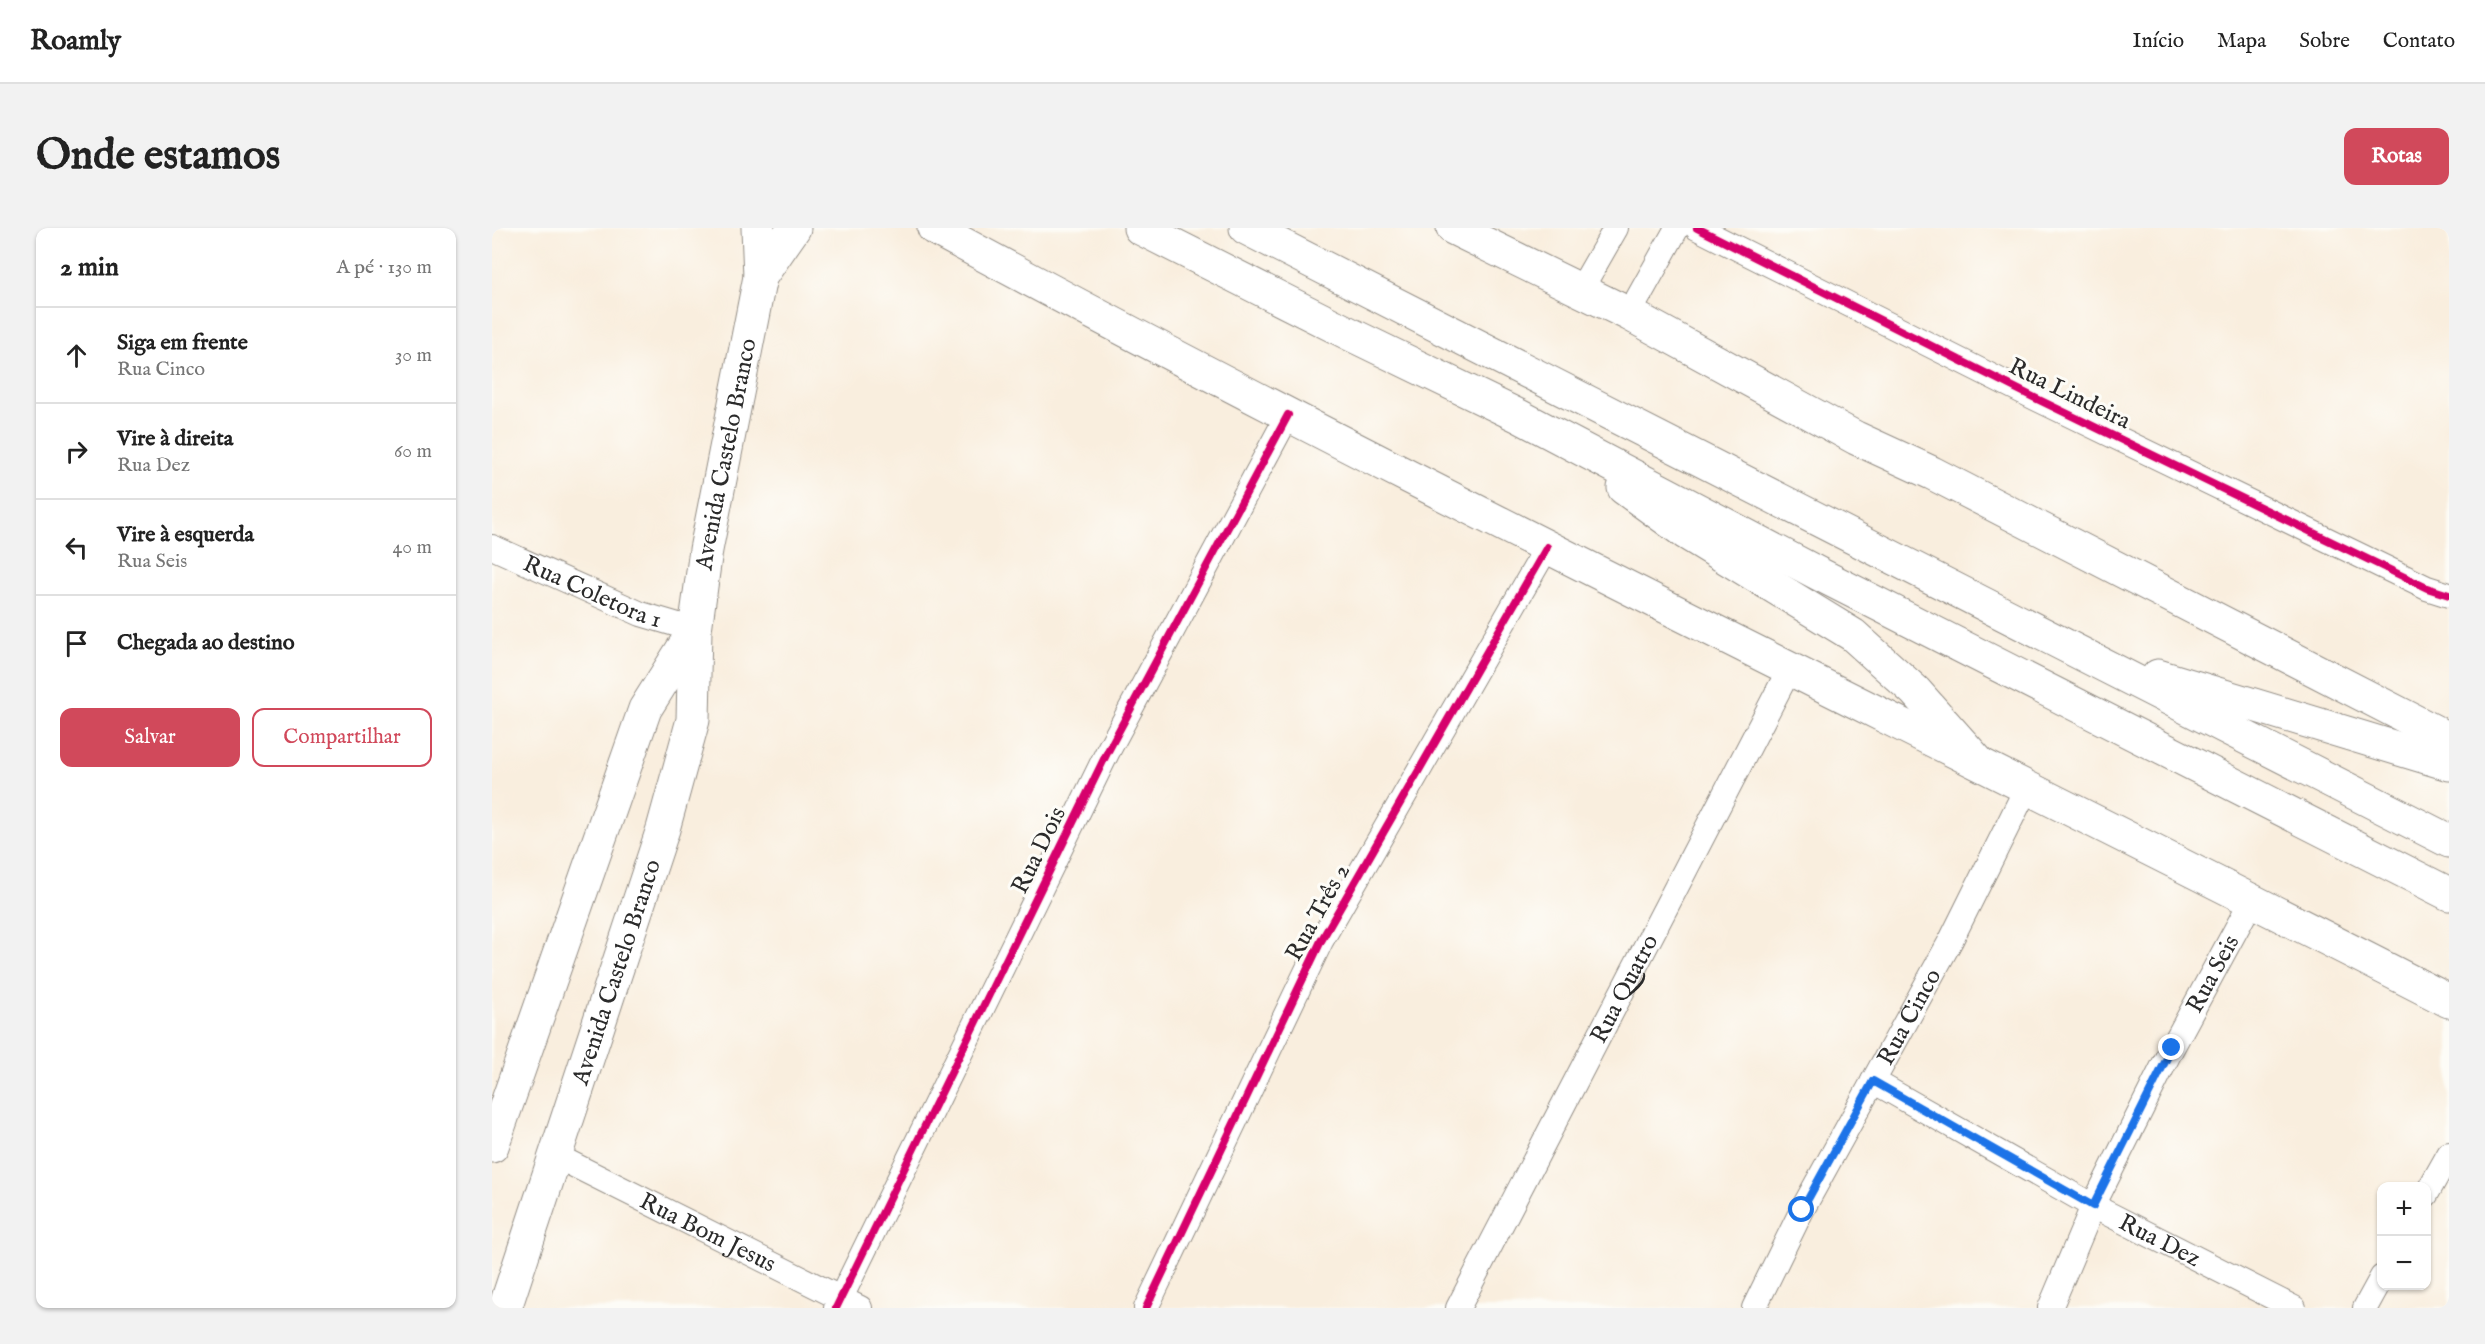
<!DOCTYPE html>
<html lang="pt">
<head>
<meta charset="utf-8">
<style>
	:root { --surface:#fff; --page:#f2f2f2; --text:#222; --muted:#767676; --line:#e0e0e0; --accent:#d1495b }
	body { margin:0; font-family:"IM FELL English",serif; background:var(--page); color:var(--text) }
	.controls { position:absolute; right:18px; bottom:18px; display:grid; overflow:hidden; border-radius:12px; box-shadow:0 2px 4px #0004 }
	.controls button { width:54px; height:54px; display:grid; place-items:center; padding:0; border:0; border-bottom:2px solid var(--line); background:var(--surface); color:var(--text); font:30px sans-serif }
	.stop { position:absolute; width:18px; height:18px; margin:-14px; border:4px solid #1a73e8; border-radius:50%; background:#fff }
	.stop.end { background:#1a73e8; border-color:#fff; box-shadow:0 2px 6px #0008 }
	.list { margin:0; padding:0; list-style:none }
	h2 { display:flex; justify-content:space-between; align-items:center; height:78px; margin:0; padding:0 24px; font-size:26px }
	h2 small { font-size:20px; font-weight:400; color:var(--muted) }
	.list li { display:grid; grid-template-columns:39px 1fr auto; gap:18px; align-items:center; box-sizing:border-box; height:96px; padding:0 24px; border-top:2px solid var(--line) }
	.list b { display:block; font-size:22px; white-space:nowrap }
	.list p { margin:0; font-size:20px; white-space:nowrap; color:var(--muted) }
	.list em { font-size:20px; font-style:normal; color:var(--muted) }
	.actions { display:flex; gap:12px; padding:18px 24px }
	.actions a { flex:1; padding:14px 0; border:2px solid var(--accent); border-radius:12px; text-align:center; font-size:21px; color:var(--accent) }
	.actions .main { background:var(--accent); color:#fff }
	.icon { flex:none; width:33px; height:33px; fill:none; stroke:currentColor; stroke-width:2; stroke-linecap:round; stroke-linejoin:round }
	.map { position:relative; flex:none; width:1957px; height:1080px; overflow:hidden; border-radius:12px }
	header { display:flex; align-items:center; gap:36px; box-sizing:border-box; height:84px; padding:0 30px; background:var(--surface); border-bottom:2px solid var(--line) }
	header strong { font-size:28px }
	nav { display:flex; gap:33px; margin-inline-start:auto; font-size:21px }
	.intro { display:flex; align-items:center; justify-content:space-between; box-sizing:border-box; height:144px; padding:0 36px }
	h1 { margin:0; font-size:42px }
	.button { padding:15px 27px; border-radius:12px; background:var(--accent); color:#fff; font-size:21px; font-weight:700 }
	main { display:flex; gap:36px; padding:0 36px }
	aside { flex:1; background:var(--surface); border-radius:12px; box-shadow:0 2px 4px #0004 }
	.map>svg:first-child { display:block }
</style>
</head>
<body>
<header>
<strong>Roamly</strong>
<nav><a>Início</a><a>Mapa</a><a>Sobre</a><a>Contato</a></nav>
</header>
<div class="intro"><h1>Onde estamos</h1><a class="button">Rotas</a></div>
<main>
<aside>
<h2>2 min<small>A pé · 130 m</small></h2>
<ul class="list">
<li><svg class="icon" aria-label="ahead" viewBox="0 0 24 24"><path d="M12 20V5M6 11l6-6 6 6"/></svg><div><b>Siga em frente</b><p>Rua Cinco</p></div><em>30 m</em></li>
<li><svg class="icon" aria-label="right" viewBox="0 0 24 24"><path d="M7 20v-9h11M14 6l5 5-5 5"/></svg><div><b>Vire à direita</b><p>Rua Dez</p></div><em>60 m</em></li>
<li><svg class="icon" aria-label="left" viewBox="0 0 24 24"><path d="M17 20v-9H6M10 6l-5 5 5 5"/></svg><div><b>Vire à esquerda</b><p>Rua Seis</p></div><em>40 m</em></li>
<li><svg class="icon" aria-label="arrive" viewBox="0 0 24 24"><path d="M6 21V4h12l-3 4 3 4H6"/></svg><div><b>Chegada ao destino</b></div></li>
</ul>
<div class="actions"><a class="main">Salvar</a><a>Compartilhar</a></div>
</aside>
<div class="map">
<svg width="1957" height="1080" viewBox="0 0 1957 1080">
	<rect width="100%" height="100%" fill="#fdfcf7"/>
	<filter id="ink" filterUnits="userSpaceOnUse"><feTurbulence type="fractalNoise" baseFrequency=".0167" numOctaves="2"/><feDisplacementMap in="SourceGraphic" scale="12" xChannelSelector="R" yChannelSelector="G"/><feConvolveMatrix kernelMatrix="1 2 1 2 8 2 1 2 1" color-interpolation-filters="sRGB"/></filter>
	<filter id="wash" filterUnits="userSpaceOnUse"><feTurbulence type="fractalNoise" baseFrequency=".008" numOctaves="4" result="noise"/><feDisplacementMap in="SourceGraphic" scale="24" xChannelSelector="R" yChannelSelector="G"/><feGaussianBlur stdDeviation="1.35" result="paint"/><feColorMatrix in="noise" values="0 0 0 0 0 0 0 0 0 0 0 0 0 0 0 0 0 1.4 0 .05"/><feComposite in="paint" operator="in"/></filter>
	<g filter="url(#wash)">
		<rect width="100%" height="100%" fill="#f9eede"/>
	</g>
	<g filter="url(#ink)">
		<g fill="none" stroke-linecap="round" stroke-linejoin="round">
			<g stroke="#928c84" stroke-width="26">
				<g id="minor">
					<path d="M 1205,0 L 1543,170 L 1935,360 L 1957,367"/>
					<path d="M 1089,61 L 1124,0"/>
					<path d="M 1137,86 L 1185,0"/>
					<path id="s1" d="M 0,319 L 149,386 L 203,402"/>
					<path id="s2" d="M 1381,853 L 1601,978 L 1802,1080"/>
					<path id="s3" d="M 64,928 L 368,1080"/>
					<path d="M 1934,967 L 1957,926"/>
					<path d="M 344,1080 L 616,523 L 796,187"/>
					<path d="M 654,1080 L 829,713 L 1055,319"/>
					<path id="s4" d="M 966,1080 L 1298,440"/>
					<path id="s5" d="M 1262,1080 L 1310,982 L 1459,712 L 1535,559"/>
					<path id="s6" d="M 1558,1080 L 1601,978 L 1680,820 L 1760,672"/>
					<path d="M 1873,1080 L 1890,1049"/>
				</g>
			</g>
			<g stroke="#928c84" stroke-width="35">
				<g id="secondary">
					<path d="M 268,49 L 302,0"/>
					<path d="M 0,918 L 153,481 L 202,403"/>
					<path id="s7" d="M 13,1080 L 171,601 L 201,492 L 203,402 L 214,322 L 268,49 L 266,0"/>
				</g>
			</g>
			<g stroke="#928c84" stroke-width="35">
				<g id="primary">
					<path d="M 442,0 C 941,270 1453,514 1957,773"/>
					<path d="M 961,0 L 1137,86 L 1364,210 L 1440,245 L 1957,511"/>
				</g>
			</g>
			<g stroke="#928c84" stroke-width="35">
				<g id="trunk">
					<path d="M 648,0 L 860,107 L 1027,188 L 1327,346 L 1957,666"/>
					<path d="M 754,0 L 1957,613"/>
					<path d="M 1132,260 L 1194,305 L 1361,407 L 1423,463 L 1487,535"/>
					<path d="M 1666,448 L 1957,536"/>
				</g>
			</g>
			<use href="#minor" stroke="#fff" stroke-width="24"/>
			<use href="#secondary" stroke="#fff" stroke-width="33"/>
			<use href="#primary" stroke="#fff" stroke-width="33"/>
			<use href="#trunk" stroke="#fff" stroke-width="33"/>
			<g stroke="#fdfcf7" stroke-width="11">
				<g id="cycleway">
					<path d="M 1205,0 L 1543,170 L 1935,360 L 1957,367"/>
					<path d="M 344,1080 L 616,523 L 796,187"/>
					<path d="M 654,1080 L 829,713 L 1055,319"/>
				</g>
			</g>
			<use href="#cycleway" stroke="#d6006c" stroke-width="8"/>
		</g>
	</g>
	<g fill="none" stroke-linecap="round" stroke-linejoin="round" filter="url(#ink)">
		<path stroke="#1a73e8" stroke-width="8" d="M 1310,982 L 1381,853 L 1601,978 L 1680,820"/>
	</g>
	<g text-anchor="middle" stroke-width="6" stroke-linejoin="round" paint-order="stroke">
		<g font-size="24" fill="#2b2b2b" stroke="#fdfcf7">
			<text transform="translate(1578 165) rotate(26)" y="8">Rua Lindeira</text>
			<text dy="8" stroke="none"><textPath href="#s7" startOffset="886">Avenida Castelo Branco</textPath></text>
			<text dy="8" stroke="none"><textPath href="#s1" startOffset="110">Rua Coletora 1</textPath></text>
			<text transform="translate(546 622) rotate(-64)" y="8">Rua Dois</text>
			<text transform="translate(825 684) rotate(-61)" y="8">Rua Três 2</text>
			<text dy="8" stroke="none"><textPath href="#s7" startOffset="354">Avenida Castelo Branco</textPath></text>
			<text dy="8" stroke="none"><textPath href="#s6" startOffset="372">Rua Seis</textPath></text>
			<text dy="8" stroke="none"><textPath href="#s4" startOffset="360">Rua Quatro</textPath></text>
			<text dy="8" stroke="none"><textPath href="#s5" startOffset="330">Rua Cinco</textPath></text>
			<text dy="8" stroke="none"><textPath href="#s3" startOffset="170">Rua Bom Jesus</textPath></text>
			<text dy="8" stroke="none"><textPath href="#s2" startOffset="328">Rua Dez</textPath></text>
		</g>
	</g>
</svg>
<div class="controls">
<button>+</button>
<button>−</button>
</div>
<div class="stop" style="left:1310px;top:982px"></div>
<div class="stop end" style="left:1680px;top:820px"></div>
</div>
</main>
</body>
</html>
